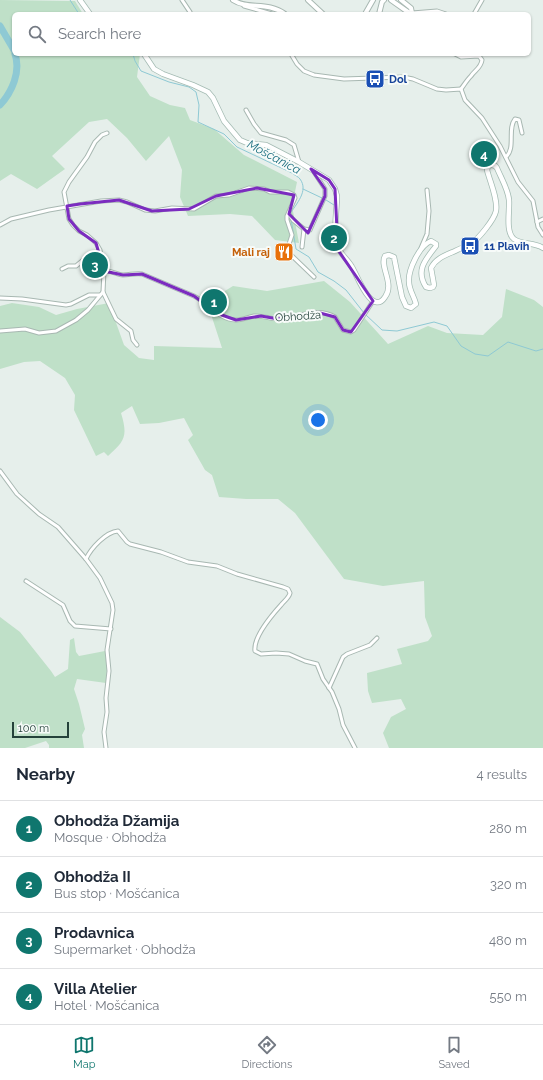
<!DOCTYPE html>
<html lang="en">
<head>
<meta charset="utf-8">
<style>
	:root { --surface:#fff; --page:#f2f2f3; --text:#1f2937; --muted:#747a83; --line:#e0e1e3; --accent:#0f766e }
	body { margin:0; font-family:Raleway,sans-serif; background:var(--page); color:var(--text) }
	.scale { position:absolute; left:12px; bottom:10px; width:57px; box-sizing:border-box; padding-left:4px; border:2px solid #24423a; border-top:0; font-size:11px; line-height:14px; white-space:nowrap; color:#24423a; -webkit-text-stroke:3px #f7fbf9; paint-order:stroke }
	.you { position:absolute; left:318px; top:420px; width:14px; height:14px; margin:-10px; border:3px solid #fff; border-radius:50%; background:#1a73e8; box-shadow:0 0 0 6px #1a73e833 }
	.badge { display:grid; place-items:center; width:26px; height:26px; border-radius:50%; background:var(--accent); color:#fff; font-size:13px; font-weight:700 }
	.pin { position:absolute; translate:-50% -50%; border:2px solid #fff; box-shadow:0 1px 4px #0006 }
	.list { margin:0; padding:0; list-style:none }
	h2 { display:flex; justify-content:space-between; align-items:center; height:52px; margin:0; padding:0 16px; font-size:17px }
	h2 small { font-size:13px; font-weight:400; color:var(--muted) }
	.list li { display:grid; grid-template-columns:26px 1fr auto; gap:12px; align-items:center; box-sizing:border-box; height:56px; padding:0 16px; border-top:1px solid var(--line) }
	.list b { display:block; font-size:15px; white-space:nowrap }
	.list p { margin:0; font-size:13px; white-space:nowrap; color:var(--muted) }
	.list em { font-size:13px; font-style:normal; color:var(--muted) }
	.icon { flex:none; width:22px; height:22px; fill:none; stroke:currentColor; stroke-width:2; stroke-linecap:round; stroke-linejoin:round }
	.map { position:relative; flex:none; width:543px; height:748px; overflow:hidden }
	.search { position:absolute; background:var(--surface); box-shadow:0 1px 3px #0004; left:12px; right:12px; top:12px; height:44px; display:flex; align-items:center; gap:10px; box-sizing:border-box; padding:0 14px; border-radius:6px; color:var(--muted); font-size:15px }
	.sheet { height:276px; background:var(--surface) }
	nav { display:flex; justify-content:space-around; align-items:center; box-sizing:border-box; height:56px; border-top:1px solid var(--line); background:var(--surface); font-size:11px; color:var(--muted) }
	nav a { display:grid; justify-items:center; gap:2px }
	nav .on { color:var(--accent) }
	.map>svg:first-child { display:block }
</style>
</head>
<body>
<div class="map">
<svg width="543" height="748" viewBox="0 0 543 748">
	<rect width="100%" height="100%" fill="#e6efeb"/>
	<g fill="#bfe0c8">
		<path d="M 0,0 L 75,1 L 83,14 L 14,14 L 14,54 L 140,54 L 137,77 L 150,96 L 170,105 L 185,108 L 190,120 L 214,129 L 244,155 L 297,182 L 292,206 L 299,243 L 275,240 L 252,216 L 230,214 L 188,216 L 180,197 L 182,170 L 169,136 L 146,161 L 127,138 L 107,119 L 89,122 L 52,156 L 65,169 L 37,189 L 11,174 L 0,181 Z"/>
		<path d="M 324,281 L 350,302 L 388,344 L 428,326 L 447,333 L 483,335 L 502,317 L 506,289 L 534,300 L 543,307 L 543,748 L 389,748 L 383,733 L 391,717 L 406,709 L 401,699 L 372,703 L 368,691 L 367,673 L 402,664 L 397,649 L 428,641 L 432,636 L 425,617 L 424,581 L 383,586 L 344,579 L 295,513 L 278,499 L 246,499 L 219,497 L 212,475 L 205,470 L 188,440 L 193,435 L 184,418 L 159,423 L 140,424 L 132,406 L 121,413 C 128,436 125,441 108,456 L 104,452 L 96,456 L 74,410 L 75,395 L 65,378 L 40,361 L 24,362 L 0,369 L 0,306 L 12,303 L 39,307 L 56,315 L 77,309 L 109,303 L 124,345 L 139,358 L 154,360 L 154,346 L 222,348 L 207,302 L 233,286 L 267,291 Z"/>
		<path d="M 0,617 L 20,632 L 51,671 L 55,677 L 68,669 L 70,640 L 74,638 L 76,652 L 79,656 L 105,651 L 107,668 L 106,683 L 77,679 L 74,689 L 79,704 L 85,729 L 82,735 L 84,748 L 49,748 L 49,745 L 46,741 L 25,748 L 0,748 Z"/>
	</g>
	<g fill="none" stroke-linecap="round" stroke-linejoin="round">
		<g stroke="#8ec9d4" stroke-width="1">
			<path d="M 70,0 L 79,14"/>
			<path d="M 133,54 L 135,61 L 141,71 L 169,82 L 189,87 L 196,92 L 199,105 L 198,122 L 224,134 L 237,147 L 292,173 C 294,175 299,177 300,179 C 309,191 296,204 290,214"/>
			<path d="M 303,189 L 322,198"/>
			<path d="M 326,200 L 334,205"/>
			<path d="M 291,219 L 296,249 L 309,257 L 318,272 L 334,281 L 346,290 L 364,313"/>
			<path d="M 366,315 L 382,330 L 397,331 L 434,322 L 447,326 L 461,346 L 475,354 L 488,356 L 508,342 L 536,351 L 543,349"/>
		</g>
		<g stroke="#8ec9d4" stroke-width="7">
			<path d="M 0,26 L 14,50"/>
			<path d="M 0,105 C 12,92 21,72 15,54"/>
		</g>
		<g stroke="#a8b8b2" stroke-width="5">
			<g id="minor">
				<path d="M 182,0 L 190,12"/>
				<path d="M 244,6 L 272,14"/>
				<path d="M 412,13 L 437,11 L 446,14"/>
				<path d="M 474,14 L 482,0"/>
				<path d="M 291,54 L 297,64 L 304,71 L 314,75 L 344,79 L 403,77 L 413,79 L 437,89 L 446,90 L 461,89 L 465,100 L 482,118 L 500,146 L 518,182 L 533,201 L 538,227 L 543,235"/>
				<path d="M 455,54 L 461,57 L 479,56 L 482,60 C 481,68 475,70 471,76 C 467,80 464,85 461,89"/>
				<path d="M 246,110 L 254,124 L 261,133 L 286,140 L 294,145 L 299,162"/>
				<path d="M 506,157 C 516,148 507,129 515,119 L 519,120 L 522,133"/>
				<path d="M 289,214 L 293,220 L 304,229 L 310,230 L 325,196 L 325,189 L 314,172"/>
				<path d="M 537,222 L 543,219"/>
				<path d="M 0,225 L 11,219 L 49,210 L 101,201 L 119,200 L 127,202 L 145,210 L 155,211 L 172,208 L 194,209 L 216,196 L 229,195 L 249,188 L 264,189 L 270,192 L 288,192 L 294,195 L 295,198 L 287,216 L 287,220 L 292,235 L 288,247 L 290,254 L 314,277"/>
				<path d="M 302,247 L 304,229"/>
				<path d="M 421,248 L 427,234 L 429,211 L 427,190"/>
				<path d="M 62,269 L 68,266 L 76,266 L 87,257 L 101,257"/>
				<path d="M 104,271 C 112,270 117,275 123,275 C 130,275 135,273 142,274 L 194,296 C 208,303 219,320 236,320 C 242,320 248,317 254,316 C 262,315 270,319 278,319 C 297,318 317,306 335,317 L 343,330 L 351,332 L 354,330 L 373,301"/>
				<path d="M 103,292 L 116,319 L 131,331 L 133,340 L 137,345"/>
				<path d="M 0,298 L 22,299 L 66,305 L 71,304 L 89,295 L 100,295"/>
				<path d="M 0,331 L 25,329 L 39,333 L 56,331 L 76,320 L 88,310 L 103,292 L 104,271 L 100,250 L 96,243 L 87,235 L 79,231 L 73,225 L 69,219 L 64,192 L 69,182 L 87,157 L 95,142 L 102,135 L 107,133"/>
				<path d="M 0,471 L 17,494 L 39,514 L 58,527 L 86,559 L 100,578 L 112,603 L 113,610 L 107,650 L 109,671 L 106,698 L 107,712 L 104,732 L 106,748"/>
				<path d="M 86,559 C 91,548 106,532 118,531 L 127,542 L 130,544 L 161,552 L 188,562 L 217,566 L 237,574 L 283,587 L 288,589 L 290,593 C 289,598 284,601 281,605 C 272,615 253,637 255,651 L 261,654 L 276,653 L 289,654 L 305,661 L 317,664 L 323,679 L 332,692 L 339,709 L 343,725 L 355,748"/>
				<path d="M 26,581 L 63,605 L 70,621 L 75,626 L 111,629"/>
				<path d="M 329,688 L 343,657 L 347,654 L 370,645 L 377,638"/>
			</g>
		</g>
		<g stroke="#a8b8b2" stroke-width="6">
			<g id="tertiary">
				<path d="M 233,0 C 248,10 267,1 285,14"/>
				<path d="M 308,0 L 323,14"/>
				<path d="M 391,0 L 408,12 L 412,13"/>
				<path d="M 401,0 L 411,8 L 412,13"/>
				<path d="M 365,14 L 373,0"/>
				<path d="M 379,14 L 382,2 L 384,0"/>
			</g>
		</g>
		<g stroke="#a4bbb3" stroke-width="6">
			<g id="secondary">
				<path d="M 80,0 L 90,14"/>
				<path d="M 144,54 L 154,69 L 163,74 L 193,85 L 208,92 L 213,98 L 224,121 L 240,140 L 247,143 L 266,145 L 299,162 L 329,180 L 335,189 L 337,196 C 337,211 333,229 337,244 C 339,254 347,258 352,267 C 357,275 372,317 385,297 C 395,284 379,266 385,256 L 389,255 L 394,257 L 402,297 L 406,306 L 411,308 L 416,304 C 414,296 409,290 409,282 C 408,270 419,246 431,241 L 436,244 L 436,246 C 426,259 415,270 426,287 L 430,288 L 433,287 L 434,285 L 431,268 C 436,258 446,255 455,251 C 461,248 467,246 472,243 C 479,238 494,220 496,211 C 498,199 490,182 487,170 L 488,166 C 492,164 495,165 497,168 C 501,178 508,189 509,200 C 510,210 505,232 514,239 C 522,245 534,242 543,248"/>
			</g>
		</g>
		<use href="#minor" stroke="#fff" stroke-width="3"/>
		<use href="#tertiary" stroke="#fff" stroke-width="4"/>
		<use href="#secondary" stroke="#fff" stroke-width="4.5"/>
	</g>
	<path fill="none" stroke="#7b2cbf" stroke-width="3" stroke-linejoin="round" d="M 311,169 L 329,180 L 335,189 L 338,250 L 373,301 L 351,332 L 343,330 L 335,317 L 320,313 L 278,319 L 261,316 L 236,320 L 219,314 L 194,296 L 142,274 L 123,275 L 104,271 L 96,243 L 79,231 L 69,219 L 67,206 L 80,204 L 119,200 L 152,211 L 189,209 L 216,196 L 257,188 L 294,195 L 289,214 L 308,233 L 325,196 L 325,189 Z"/>
	<defs>
		<g id="bus-square" transform="scale(1)"><rect x="-9" y="-9" width="18" height="18" rx="4" fill="#1a4fb4" stroke="#f7fbf9"/><path d="M-5-6H5V4H4V6H2V4H-2V6H-4V4H-5ZM-3.5-4V0h7V-4ZM-3.5 1.2v1.5H-2V1.2ZM2 1.2v1.5H3.5V1.2Z" fill="#fff"/></g>
		<g id="restaurant-square" transform="scale(1)"><rect x="-9" y="-9" width="18" height="18" rx="4" fill="#e8710a" stroke="#f7fbf9"/><path d="M-5-6h1v4h1v-4h1v4h1v-4h1v5L-1.5 .5V6h-2V.5L-5-1ZM5-6V6H3V1.5H1.5Q1.5-4 5-6Z" fill="#fff"/></g>
	</defs>
	<g fill-rule="evenodd">
		<use href="#bus-square" x="375" y="79"/>
		<use href="#bus-square" x="470" y="246"/>
		<use href="#restaurant-square" x="284" y="252"/>
	</g>
	<g text-anchor="middle" stroke-width="4" stroke-linejoin="round" paint-order="stroke">
		<g font-size="11" font-weight="bold" fill="#164399" stroke="#f7fbf9" text-anchor="start">
			<text x="389" y="83">Dol</text>
			<text x="484" y="250">11 Plavih</text>
		</g>
		<g font-size="11" font-weight="bold" fill="#c56008" stroke="#f7fbf9" text-anchor="end">
			<text x="270" y="256">Mali raj</text>
		</g>
		<g font-size="11" fill="#24423a" stroke="#f7fbf9">
			<text transform="translate(298 316) rotate(-4)" y="4">Obhodža</text>
		</g>
		<g font-size="12" font-style="italic" fill="#1c6f80" stroke="#f7fbf9">
			<text transform="translate(274 157) rotate(28)" y="4">Mošćanica</text>
		</g>
	</g>
</svg>
<div class="scale">100 m</div>
<div class="you"></div>
<div class="pin badge" style="left:214px;top:302px">1</div>
<div class="pin badge" style="left:334px;top:238px">2</div>
<div class="pin badge" style="left:95px;top:265px">3</div>
<div class="pin badge" style="left:484px;top:154px">4</div>
<div class="search"><svg class="icon" aria-label="search" viewBox="0 0 24 24"><circle cx="10" cy="10" r="6"/><path d="M15 15l6 6"/></svg>Search here</div>
</div>
<section class="sheet">
<h2>Nearby<small>4 results</small></h2>
<ul class="list">
<li><span class="badge">1</span><div><b>Obhodža Džamija</b><p>Mosque · Obhodža</p></div><em>280 m</em></li>
<li><span class="badge">2</span><div><b>Obhodža II</b><p>Bus stop · Mošćanica</p></div><em>320 m</em></li>
<li><span class="badge">3</span><div><b>Prodavnica</b><p>Supermarket · Obhodža</p></div><em>480 m</em></li>
<li><span class="badge">4</span><div><b>Villa Atelier</b><p>Hotel · Mošćanica</p></div><em>550 m</em></li>
</ul>
</section>
<nav>
<a class="on"><svg class="icon" aria-label="map" viewBox="0 0 24 24"><path d="M3 6l6-2 6 2 6-2v14l-6 2-6-2-6 2zM9 4v14M15 6v14"/></svg>Map</a>
<a><svg class="icon" aria-label="directions" viewBox="0 0 24 24"><path d="M12 3l9 9-9 9-9-9zM9 14v-3h6M13 9l2 2-2 2"/></svg>Directions</a>
<a><svg class="icon" aria-label="saved" viewBox="0 0 24 24"><path d="M7 4h10v16l-5-4-5 4z"/></svg>Saved</a>
</nav>
</body>
</html>
